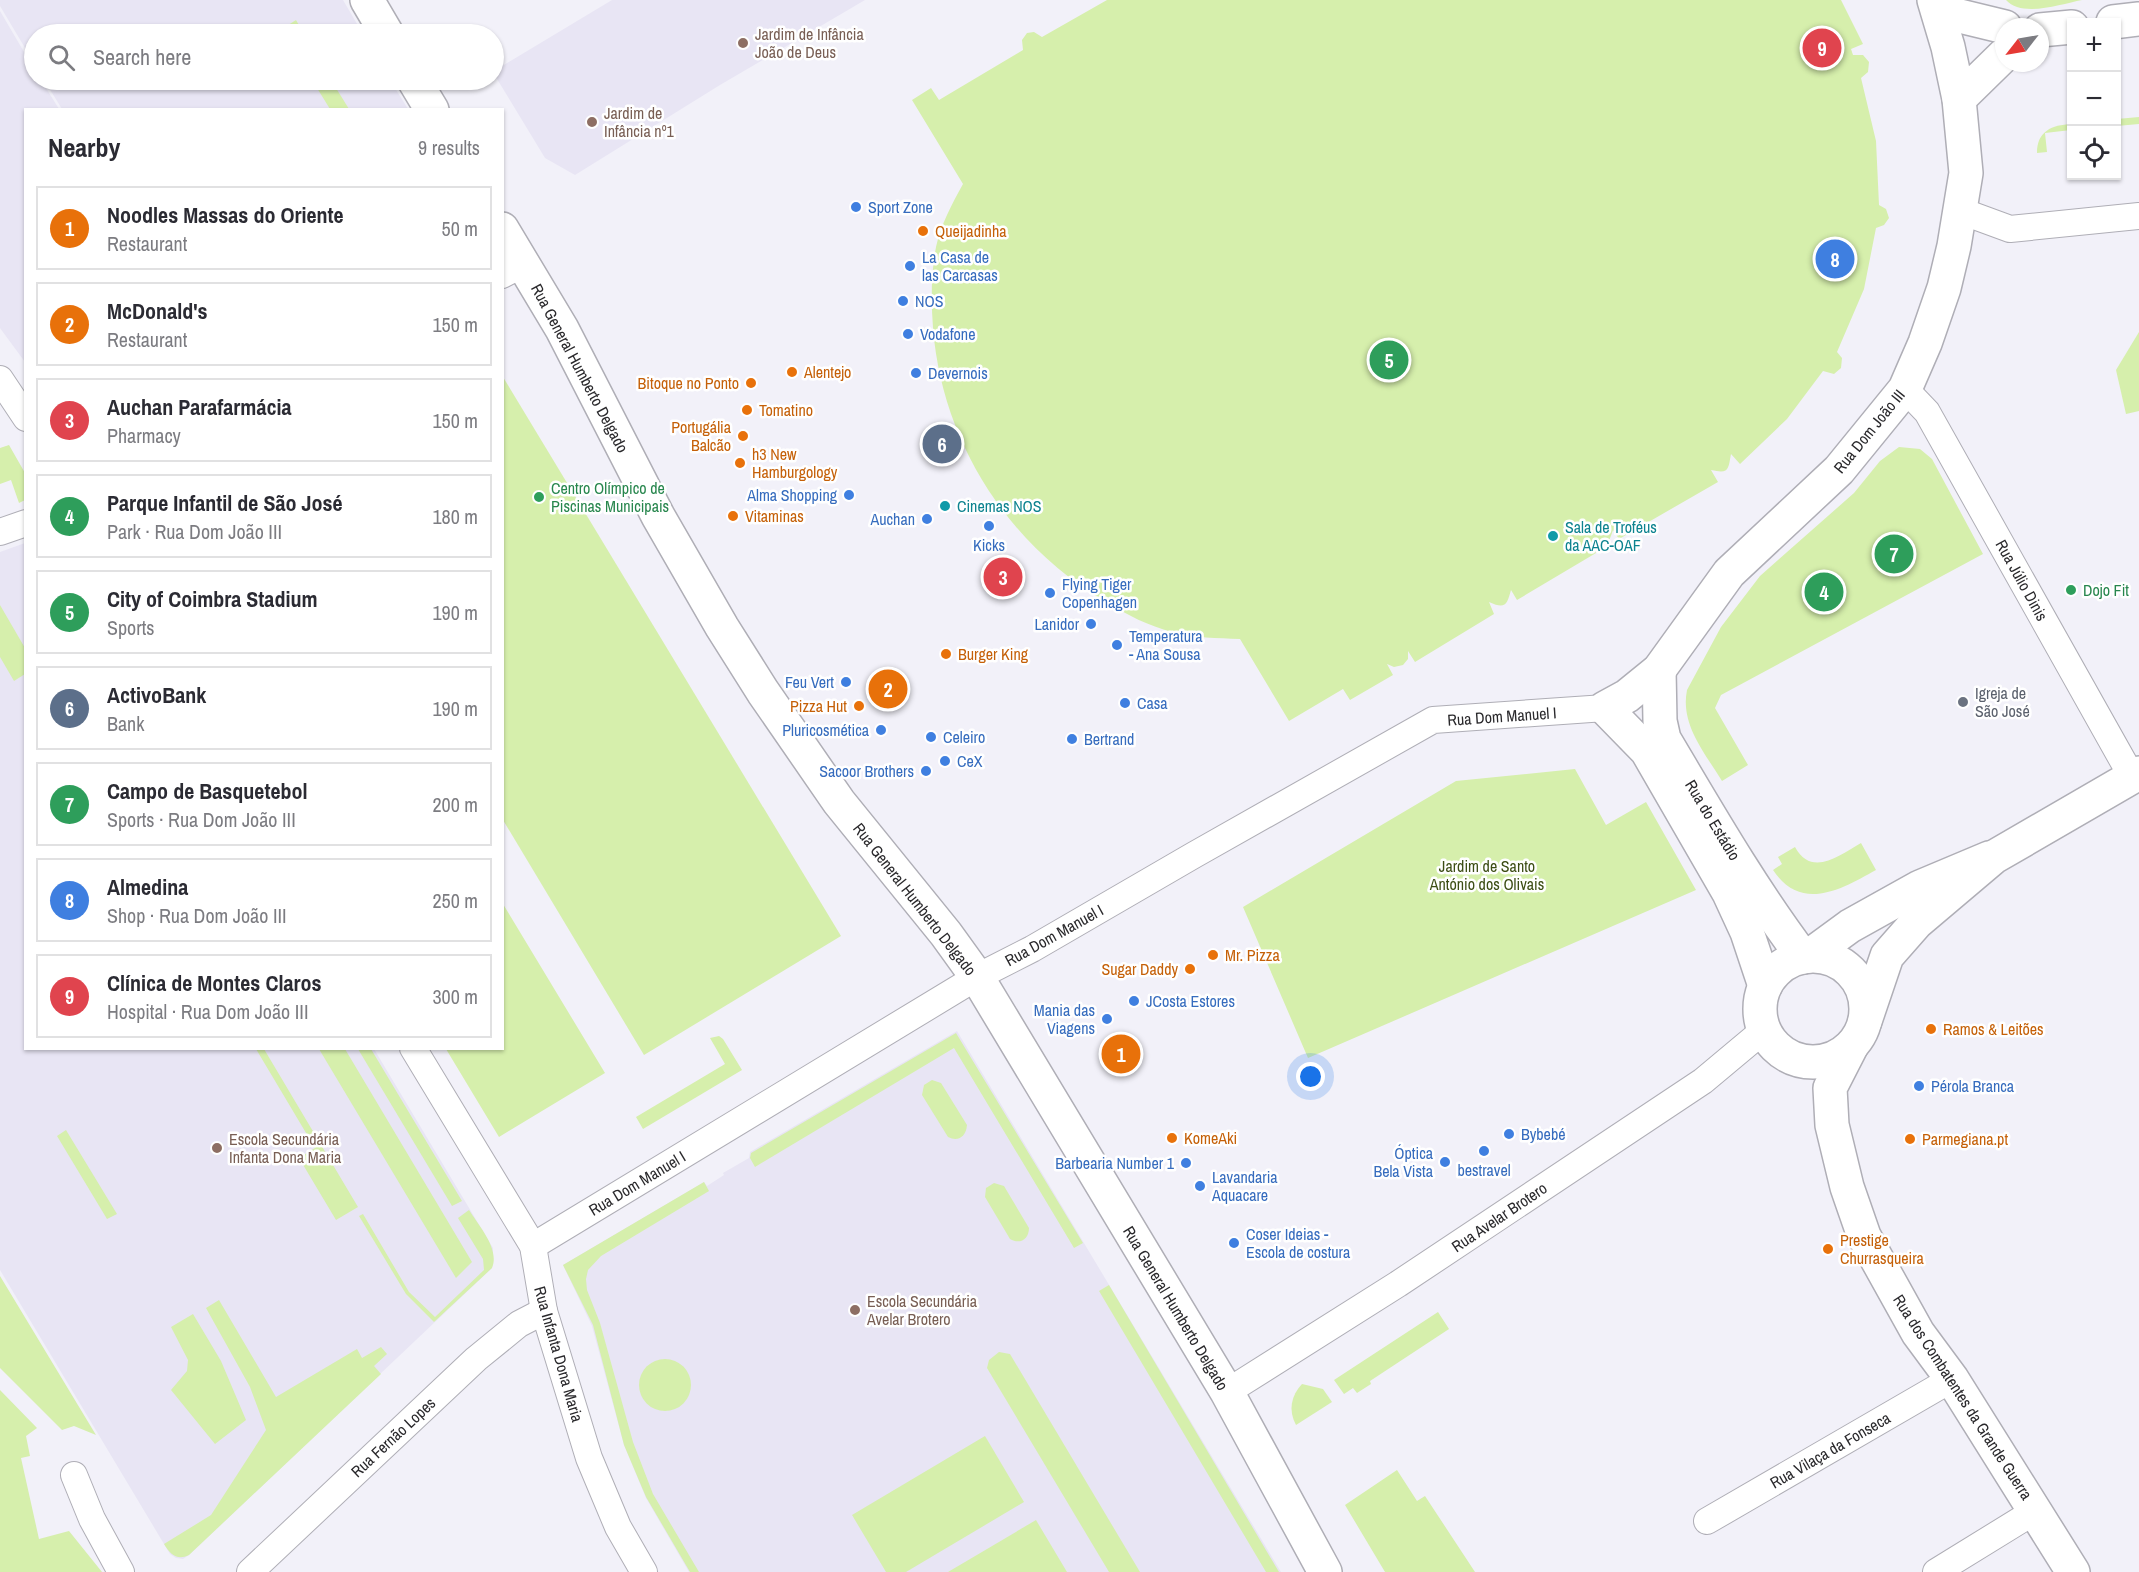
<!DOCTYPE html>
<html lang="en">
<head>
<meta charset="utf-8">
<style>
	:root { --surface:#fff; --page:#f2f2f3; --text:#2b2b33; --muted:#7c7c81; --line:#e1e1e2; --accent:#357b71 }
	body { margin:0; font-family:"Archivo Narrow",sans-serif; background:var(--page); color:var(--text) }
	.controls { position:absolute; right:18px; top:18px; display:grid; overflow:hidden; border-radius:0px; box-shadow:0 2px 4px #0004 }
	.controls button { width:54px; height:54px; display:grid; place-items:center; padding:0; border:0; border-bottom:2px solid var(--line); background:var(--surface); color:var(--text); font:30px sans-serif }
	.compass { position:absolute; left:1995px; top:18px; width:54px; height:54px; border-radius:50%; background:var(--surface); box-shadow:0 2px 4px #0004; rotate:239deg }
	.you { position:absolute; left:1311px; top:1077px; width:21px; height:21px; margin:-15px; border:4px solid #fff; border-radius:50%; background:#1a73e8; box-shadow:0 0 0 9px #1a73e833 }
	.badge { display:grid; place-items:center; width:39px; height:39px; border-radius:50%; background:var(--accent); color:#fff; font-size:20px; font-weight:700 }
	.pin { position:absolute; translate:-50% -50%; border:3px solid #fff; box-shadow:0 2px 6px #0006 }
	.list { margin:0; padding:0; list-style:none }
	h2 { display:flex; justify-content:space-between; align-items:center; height:78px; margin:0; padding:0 24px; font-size:26px }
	h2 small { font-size:20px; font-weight:400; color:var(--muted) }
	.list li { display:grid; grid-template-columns:39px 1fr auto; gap:18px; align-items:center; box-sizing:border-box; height:84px; margin:0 12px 12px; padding:0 12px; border:2px solid var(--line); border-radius:0px }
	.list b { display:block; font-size:22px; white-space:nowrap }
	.list p { margin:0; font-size:20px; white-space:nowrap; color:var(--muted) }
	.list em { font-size:20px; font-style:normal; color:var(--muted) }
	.icon { flex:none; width:33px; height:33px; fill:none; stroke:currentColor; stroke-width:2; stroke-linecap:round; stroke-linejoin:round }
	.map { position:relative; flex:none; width:2139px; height:1572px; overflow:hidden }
	.search { position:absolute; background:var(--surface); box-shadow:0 2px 4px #0004; left:24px; top:24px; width:480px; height:66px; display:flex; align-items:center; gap:15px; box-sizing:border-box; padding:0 21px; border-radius:33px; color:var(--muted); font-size:22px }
	.panel { position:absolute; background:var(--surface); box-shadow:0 2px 4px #0004; left:24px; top:108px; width:480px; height:942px; border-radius:0px }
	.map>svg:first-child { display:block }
</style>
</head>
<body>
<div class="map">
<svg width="2139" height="1572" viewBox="0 0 2139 1572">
	<rect width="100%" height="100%" fill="#f2f1f9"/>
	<g fill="#e8e5f4">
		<path d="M 0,0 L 343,0 L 363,34 L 34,34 L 34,63 L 0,6 Z"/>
		<path d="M 612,0 L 865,0 L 720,85 L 575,175 L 545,158 L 494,74 L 494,71 Z"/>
		<path d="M 0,11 L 34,69 L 34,80 L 41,80 L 59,109 L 26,110 L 25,362 L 0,328 Z"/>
		<path d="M 44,80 L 390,80 L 408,109 L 62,109 Z"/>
		<path d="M 25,543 L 26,1048 L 374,1049 L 493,1248 L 492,1268 L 189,1555 L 183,1559 L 176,1558 L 170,1554 L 0,1270 L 0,552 Z"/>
		<path d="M 957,1031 L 1281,1572 L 689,1572 L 646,1498 L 624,1445 L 592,1326 L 563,1265 L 704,1182 L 707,1186 L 724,1175 L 723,1173 L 749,1158 L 750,1152 Z"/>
	</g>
	<g fill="#d6efac">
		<path d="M 1107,0 L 1841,0 L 1863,44 L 1851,49 L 1853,55 L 1863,55 L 1869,62 L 1868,72 L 1861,78 L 1876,141 L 1879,205 L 1886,209 L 1889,218 L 1884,225 L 1876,228 L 1864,289 L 1837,352 L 1842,358 L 1841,368 L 1834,374 L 1823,371 L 1787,419 L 1740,464 L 1731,454 C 1728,470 1729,474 1711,470 L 1718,482 L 1619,539 L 1613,530 C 1609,541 1608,550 1593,542 L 1590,543 L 1596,553 L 1517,600 L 1511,590 C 1507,604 1506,610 1489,602 L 1494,614 L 1415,662 L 1408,651 L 1408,659 L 1403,665 L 1394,667 L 1387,664 L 1393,675 L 1350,700 L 1343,689 L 1289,721 L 1240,639 C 1217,638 1195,638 1172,632 C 1149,626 1127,615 1106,602 C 1008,545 942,442 933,328 C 931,301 931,273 936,247 C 941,224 952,204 963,184 L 912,100 L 931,88 L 939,100 L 1023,50 L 1022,40 L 1027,33 L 1034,32 L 1042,37 Z"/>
		<path d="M 2006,0 L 2082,0 C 2061,4 2022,18 2006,0 Z"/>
		<path d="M 296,20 L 304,34 L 285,34 L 282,29 Z"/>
		<path d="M 312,80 L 331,80 L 349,109 L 330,109 Z"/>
		<path d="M 2139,117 L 2139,124 L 2117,126 L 2117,119 Z"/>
		<path d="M 2071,124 L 2071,130 L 2045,133 L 2047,152 L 2037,153 C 2037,131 2052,125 2071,124 Z"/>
		<path d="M 2139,332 L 2139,411 L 2126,414 L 2116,370 Z"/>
		<path d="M 503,377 L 841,936 L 644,1055 L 503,820 Z"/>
		<path d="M 9,445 L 25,473 L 25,500 L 19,503 L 11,480 L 0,484 L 0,448 Z"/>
		<path d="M 1899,447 L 1920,449 L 1932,459 L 1983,554 L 1721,695 L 1715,708 L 1748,765 L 1722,781 C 1705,753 1680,725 1687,690 L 1721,627 L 1760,576 L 1854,493 L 1880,461 Z"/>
		<path d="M 0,605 L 25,648 L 25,674 L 14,681 L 0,657 Z"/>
		<path d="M 1575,769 L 1606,825 L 1646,802 L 1696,890 L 1308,1058 L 1243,907 L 1456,781 Z"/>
		<path d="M 1861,843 L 1876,870 C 1842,889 1801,913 1773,870 L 1782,864 L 1778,857 L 1795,847 C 1812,878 1840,855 1861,843 Z"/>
		<path d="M 503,904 L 605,1073 L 499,1137 L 446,1049 L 502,1048 Z"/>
		<path d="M 956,1033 L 1083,1243 L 1074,1248 L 954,1048 L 755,1167 L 750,1158 L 751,1153 Z"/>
		<path d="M 719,1036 L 723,1039 L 742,1070 L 643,1129 L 636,1117 L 725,1064 L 710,1038 Z"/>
		<path d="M 256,1049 L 264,1049 L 358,1207 L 336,1220 L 299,1158 L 315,1148 Z"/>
		<path d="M 319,1049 L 345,1049 L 472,1262 L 456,1278 Z"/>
		<path d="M 358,1049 L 371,1049 L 462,1201 L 452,1206 Z"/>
		<path d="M 932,1080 L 941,1083 L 967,1125 C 966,1137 958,1142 948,1137 L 922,1095 L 924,1085 Z"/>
		<path d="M 66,1130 L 117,1214 L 107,1219 L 57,1136 Z"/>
		<path d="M 704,1182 L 709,1191 L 601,1256 L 588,1270 L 586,1279 L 587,1290 L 600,1323 L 633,1442 L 653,1494 L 699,1572 L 690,1572 L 646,1497 L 624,1445 L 593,1325 L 563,1265 Z"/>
		<path d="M 994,1183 L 1004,1186 L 1029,1228 C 1029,1239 1020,1245 1010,1239 L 985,1197 L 986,1188 Z"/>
		<path d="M 469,1210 C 479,1226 500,1249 492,1268 L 434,1322 L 406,1294 L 359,1216 L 363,1214 L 409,1292 L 435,1317 L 484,1270 L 483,1259 L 458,1218 Z"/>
		<path d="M 0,1276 L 96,1435 L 74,1426 L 62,1430 L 0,1368 Z"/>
		<path d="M 1109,1285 L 1279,1572 L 1266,1572 L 1099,1291 Z"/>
		<path d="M 219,1300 L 276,1397 L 357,1349 L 362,1358 L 381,1347 L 387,1354 L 374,1366 L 381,1374 L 189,1555 C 177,1561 170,1554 164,1544 L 211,1515 L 266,1430 L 250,1387 L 206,1308 Z"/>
		<path d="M 1438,1312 L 1449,1329 L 1370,1381 L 1371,1384 L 1357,1393 L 1353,1388 L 1344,1394 L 1334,1380 Z"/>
		<path d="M 193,1314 L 221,1361 L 246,1420 L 215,1444 L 171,1390 L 187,1371 L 188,1360 L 171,1327 Z"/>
		<path d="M 999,1352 L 1010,1354 L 1140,1572 L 1109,1572 L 987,1368 L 989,1360 Z"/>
		<circle cx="665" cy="1385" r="26"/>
		<path d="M 1302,1384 L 1323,1389 L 1332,1402 L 1296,1425 C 1288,1410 1291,1396 1302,1384 Z"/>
		<path d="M 0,1390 L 37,1428 L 26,1436 L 30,1456 L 21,1458 L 39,1539 L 69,1531 L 102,1572 L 0,1572 Z"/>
		<path d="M 985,1436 L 1024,1502 L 906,1572 L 886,1572 L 852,1515 Z"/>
		<path d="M 1397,1470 L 1417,1501 L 1425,1496 L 1475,1572 L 1385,1572 L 1345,1505 Z"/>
		<path d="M 1036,1520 L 1067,1572 L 948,1572 Z"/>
	</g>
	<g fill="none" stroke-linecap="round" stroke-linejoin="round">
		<g stroke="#afaeb6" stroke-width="28">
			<g id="minor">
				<path d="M 1961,211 L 2010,229 L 2139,216"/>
				<path d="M 502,275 L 523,264"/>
				<path d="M 0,379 L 26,418"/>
				<path d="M 1905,389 L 1927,412 L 2132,777"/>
				<path d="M 0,532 L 26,523"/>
				<path d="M 413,1048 L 533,1246 L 544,1311 L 589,1458 L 618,1527 L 644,1572"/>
				<path d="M 533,1246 L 977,977 L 1032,949 L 1194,855 L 1433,720 L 1605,708"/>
				<path d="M 1227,1392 L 1398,1284 L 1703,1081 L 1764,1030"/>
				<path d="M 74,1475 L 92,1519 L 121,1572"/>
				<path d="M 1707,1521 L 1952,1379"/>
				<path d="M 250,1572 L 476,1359 L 519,1324 L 544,1311"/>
				<path d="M 1936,1572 L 2035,1511"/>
			</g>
		</g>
		<g stroke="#afaeb6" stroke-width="36">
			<g id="tertiary">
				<path d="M 1939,11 L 2005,27"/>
				<path d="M 2113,22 L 2139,19"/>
				<path d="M 2040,30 L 2072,27"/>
				<path d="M 1959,99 L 2004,55"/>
				<path d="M 1659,670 L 1660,721 L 1664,739 C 1708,813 1751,888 1803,957"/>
				<circle cx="1813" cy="1009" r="53"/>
				<path d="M 1809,956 L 1850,926 L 1920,887 L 1989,858"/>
				<path d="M 1765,986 L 1747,932 L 1729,893 L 1647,751 L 1605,708 L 1627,696 L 1659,670 L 1729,573 L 1839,470 L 1905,389 L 1925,343 L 1944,288 L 1954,246 L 1966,173 L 1959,99 L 1948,47 L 1934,0"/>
			</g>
		</g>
		<g stroke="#afaeb6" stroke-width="36">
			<g id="secondary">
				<path d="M 367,0 L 387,34"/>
				<path d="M 414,80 L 432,110"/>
				<path d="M 502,229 L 562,329 L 658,516 L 722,627 L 763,692 L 839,802 L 946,934 L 977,977 L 1227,1392 L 1325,1572"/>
				<path d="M 1865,1021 L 1887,956 L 1916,923 L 1994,857 L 2139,773"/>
				<path d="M 1851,1047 L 1830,1088 L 1832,1125 L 1847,1187 L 1864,1236 L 1918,1333 L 1952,1379 L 2073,1572"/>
			</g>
		</g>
		<use href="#minor" stroke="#fff" stroke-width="26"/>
		<use href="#tertiary" stroke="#fff" stroke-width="33"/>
		<use href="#secondary" stroke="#fff" stroke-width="33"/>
	</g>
	<g fill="#8d6e63" stroke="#fff" stroke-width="2">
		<circle cx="743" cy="43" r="6"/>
		<circle cx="592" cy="122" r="6"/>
		<circle cx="217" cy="1148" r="6"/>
		<circle cx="855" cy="1310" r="6"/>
	</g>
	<g fill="#3f7fe0" stroke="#fff" stroke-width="2">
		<circle cx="856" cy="207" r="6"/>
		<circle cx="910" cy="266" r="6"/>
		<circle cx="903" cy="301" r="6"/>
		<circle cx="908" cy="334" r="6"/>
		<circle cx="916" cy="373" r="6"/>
		<circle cx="849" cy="495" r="6"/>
		<circle cx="927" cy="519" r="6"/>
		<circle cx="989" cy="526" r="6"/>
		<circle cx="1050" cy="593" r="6"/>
		<circle cx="1091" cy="624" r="6"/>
		<circle cx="1117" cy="645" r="6"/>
		<circle cx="846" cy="682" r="6"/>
		<circle cx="1125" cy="703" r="6"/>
		<circle cx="881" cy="730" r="6"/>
		<circle cx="931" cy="737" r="6"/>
		<circle cx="1072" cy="739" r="6"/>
		<circle cx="945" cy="761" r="6"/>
		<circle cx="926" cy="771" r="6"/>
		<circle cx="1134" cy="1001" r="6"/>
		<circle cx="1107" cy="1019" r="6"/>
		<circle cx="1919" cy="1086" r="6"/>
		<circle cx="1509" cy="1134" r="6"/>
		<circle cx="1484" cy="1151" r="6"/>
		<circle cx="1445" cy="1162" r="6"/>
		<circle cx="1186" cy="1163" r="6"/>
		<circle cx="1200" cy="1186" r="6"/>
		<circle cx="1234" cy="1243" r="6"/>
	</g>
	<g fill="#e8710a" stroke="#fff" stroke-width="2">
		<circle cx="923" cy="231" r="6"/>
		<circle cx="792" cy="372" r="6"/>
		<circle cx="751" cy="383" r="6"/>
		<circle cx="747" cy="410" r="6"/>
		<circle cx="743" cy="436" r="6"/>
		<circle cx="740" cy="463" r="6"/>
		<circle cx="733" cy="516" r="6"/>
		<circle cx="946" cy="654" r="6"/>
		<circle cx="859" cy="706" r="6"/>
		<circle cx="1213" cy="955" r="6"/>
		<circle cx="1190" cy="969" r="6"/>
		<circle cx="1931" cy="1029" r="6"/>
		<circle cx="1172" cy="1138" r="6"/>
		<circle cx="1910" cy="1139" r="6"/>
		<circle cx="1828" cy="1249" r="6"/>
	</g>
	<g fill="#2e9e5b" stroke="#fff" stroke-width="2">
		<circle cx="539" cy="497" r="6"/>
		<circle cx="2071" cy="590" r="6"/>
	</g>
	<g fill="#0f9aa8" stroke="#fff" stroke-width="2">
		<circle cx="945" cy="506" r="6"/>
		<circle cx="1553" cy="536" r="6"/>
	</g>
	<circle fill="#6b7280" stroke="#fff" stroke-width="2" cx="1963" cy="702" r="6"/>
	<g text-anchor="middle" stroke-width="5" stroke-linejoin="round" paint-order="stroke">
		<g font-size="16" fill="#785e54" stroke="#fff" text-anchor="start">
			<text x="755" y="40">Jardim de Infância<tspan x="755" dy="18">João de Deus</tspan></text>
			<text x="604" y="119">Jardim de<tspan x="604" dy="18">Infância nº1</tspan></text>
			<text x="229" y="1145">Escola Secundária<tspan x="229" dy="18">Infanta Dona Maria</tspan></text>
			<text x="867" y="1307">Escola Secundária<tspan x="867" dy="18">Avelar Brotero</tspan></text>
		</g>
		<g font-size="16" fill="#366cbe" stroke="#fff" text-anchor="start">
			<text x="868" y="213">Sport Zone</text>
			<text x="922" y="263">La Casa de<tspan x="922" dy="18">las Carcasas</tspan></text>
			<text x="915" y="307">NOS</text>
			<text x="920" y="340">Vodafone</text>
			<text x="928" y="379">Devernois</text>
			<text x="837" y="501" text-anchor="end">Alma Shopping</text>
			<text x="915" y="525" text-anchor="end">Auchan</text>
			<text x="989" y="551" text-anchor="middle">Kicks</text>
			<text x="1062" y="590">Flying Tiger<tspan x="1062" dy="18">Copenhagen</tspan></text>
			<text x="1079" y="630" text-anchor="end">Lanidor</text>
			<text x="1129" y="642">Temperatura<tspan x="1129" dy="18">- Ana Sousa</tspan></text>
			<text x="834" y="688" text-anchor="end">Feu Vert</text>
			<text x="1137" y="709">Casa</text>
			<text x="869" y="736" text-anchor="end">Pluricosmética</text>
			<text x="943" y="743">Celeiro</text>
			<text x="1084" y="745">Bertrand</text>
			<text x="957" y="767">CeX</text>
			<text x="914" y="777" text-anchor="end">Sacoor Brothers</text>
			<text x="1146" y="1007">JCosta Estores</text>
			<text x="1095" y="1016" text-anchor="end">Mania das<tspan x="1095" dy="18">Viagens</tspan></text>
			<text x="1931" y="1092">Pérola Branca</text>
			<text x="1521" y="1140">Bybebé</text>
			<text x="1433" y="1159" text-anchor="end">Óptica<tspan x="1433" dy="18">Bela Vista</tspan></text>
			<text x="1174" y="1169" text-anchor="end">Barbearia Number 1</text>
			<text x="1484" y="1176" text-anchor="middle">bestravel</text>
			<text x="1212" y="1183">Lavandaria<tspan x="1212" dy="18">Aquacare</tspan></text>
			<text x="1246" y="1240">Coser Ideias -<tspan x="1246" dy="18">Escola de costura</tspan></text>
		</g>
		<g font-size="16" fill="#c56008" stroke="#fff" text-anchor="start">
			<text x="935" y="237">Queijadinha</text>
			<text x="804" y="378">Alentejo</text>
			<text x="739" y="389" text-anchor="end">Bitoque no Ponto</text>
			<text x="759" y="416">Tomatino</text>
			<text x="731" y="433" text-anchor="end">Portugália<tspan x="731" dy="18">Balcão</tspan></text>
			<text x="752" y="460">h3 New<tspan x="752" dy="18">Hamburgology</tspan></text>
			<text x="745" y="522">Vitaminas</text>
			<text x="958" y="660">Burger King</text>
			<text x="847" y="712" text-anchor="end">Pizza Hut</text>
			<text x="1225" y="961">Mr. Pizza</text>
			<text x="1178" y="975" text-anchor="end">Sugar Daddy</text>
			<text x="1943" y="1035">Ramos &amp; Leitões</text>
			<text x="1184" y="1144">KomeAki</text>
			<text x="1922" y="1145">Parmegiana.pt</text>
			<text x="1840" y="1246">Prestige<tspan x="1840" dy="18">Churrasqueira</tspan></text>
		</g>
		<g font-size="16" fill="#2a292c" stroke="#fff">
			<text transform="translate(580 368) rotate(62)" y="6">Rua General Humberto Delgado</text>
			<text transform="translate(1869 431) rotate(-51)" y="6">Rua Dom João III</text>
			<text transform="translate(2022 580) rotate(61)" y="6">Rua Júlio Dinis</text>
			<text transform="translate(1502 716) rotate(-4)" y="6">Rua Dom Manuel I</text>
			<text transform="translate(1713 820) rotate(59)" y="6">Rua do Estádio</text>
			<text transform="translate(915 899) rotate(52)" y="6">Rua General Humberto Delgado</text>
			<text transform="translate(1054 935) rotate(-29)" y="6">Rua Dom Manuel I</text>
			<text transform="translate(637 1183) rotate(-31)" y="6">Rua Dom Manuel I</text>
			<text transform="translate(1499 1217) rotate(-34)" y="6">Rua Avelar Brotero</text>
			<text transform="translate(1176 1308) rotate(59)" y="6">Rua General Humberto Delgado</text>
			<text transform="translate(559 1354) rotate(74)" y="6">Rua Infanta Dona Maria</text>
			<text transform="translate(1963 1397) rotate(57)" y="6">Rua dos Combatentes da Grande Guerra</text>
			<text transform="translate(393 1437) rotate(-43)" y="6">Rua Fernão Lopes</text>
			<text transform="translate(1830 1450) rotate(-30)" y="6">Rua Vilaça da Fonseca</text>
		</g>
		<g font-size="16" fill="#27864d" stroke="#fff" text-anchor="start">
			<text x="551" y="494">Centro Olímpico de<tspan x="551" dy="18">Piscinas Municipais</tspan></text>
			<text x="2083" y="596">Dojo Fit</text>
		</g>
		<g font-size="16" fill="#0d838f" stroke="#fff" text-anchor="start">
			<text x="957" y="512">Cinemas NOS</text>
			<text x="1565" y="533">Sala de Troféus<tspan x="1565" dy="18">da AAC-OAF</tspan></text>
		</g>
		<g font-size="16" fill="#5b616d" stroke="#fff" text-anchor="start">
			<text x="1975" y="699">Igreja de<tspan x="1975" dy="18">São José</tspan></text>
		</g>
		<g font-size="16" fill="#3c4d14" stroke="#fff">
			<text x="1487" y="872">Jardim de Santo<tspan x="1487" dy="18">António dos Olivais</tspan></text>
		</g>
	</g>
</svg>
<div class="controls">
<button>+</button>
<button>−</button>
<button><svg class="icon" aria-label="locate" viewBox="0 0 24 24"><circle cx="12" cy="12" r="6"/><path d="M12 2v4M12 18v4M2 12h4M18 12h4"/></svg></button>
</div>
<svg class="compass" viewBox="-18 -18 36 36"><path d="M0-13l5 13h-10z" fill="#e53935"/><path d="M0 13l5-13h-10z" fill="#7c7c81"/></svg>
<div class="you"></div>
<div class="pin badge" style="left:1121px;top:1054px;background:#e8710a">1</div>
<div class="pin badge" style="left:888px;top:689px;background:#e8710a">2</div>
<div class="pin badge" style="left:1003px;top:577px;background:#e0444e">3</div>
<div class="pin badge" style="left:1824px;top:592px;background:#2e9e5b">4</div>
<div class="pin badge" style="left:1389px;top:360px;background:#2e9e5b">5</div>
<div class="pin badge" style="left:942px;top:444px;background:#5c6f8a">6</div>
<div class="pin badge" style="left:1894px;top:554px;background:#2e9e5b">7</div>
<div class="pin badge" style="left:1835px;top:259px;background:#3f7fe0">8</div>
<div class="pin badge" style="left:1822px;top:48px;background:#e0444e">9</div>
<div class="search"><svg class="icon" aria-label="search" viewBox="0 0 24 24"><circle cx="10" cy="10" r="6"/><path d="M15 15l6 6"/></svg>Search here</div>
<section class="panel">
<h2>Nearby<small>9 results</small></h2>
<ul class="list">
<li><span class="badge" style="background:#e8710a">1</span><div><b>Noodles Massas do Oriente</b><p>Restaurant</p></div><em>50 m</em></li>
<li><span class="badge" style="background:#e8710a">2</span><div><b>McDonald's</b><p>Restaurant</p></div><em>150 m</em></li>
<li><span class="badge" style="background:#e0444e">3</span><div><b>Auchan Parafarmácia</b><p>Pharmacy</p></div><em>150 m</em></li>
<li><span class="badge" style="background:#2e9e5b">4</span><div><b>Parque Infantil de São José</b><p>Park · Rua Dom João III</p></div><em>180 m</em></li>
<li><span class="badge" style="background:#2e9e5b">5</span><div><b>City of Coimbra Stadium</b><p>Sports</p></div><em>190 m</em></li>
<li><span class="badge" style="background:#5c6f8a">6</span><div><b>ActivoBank</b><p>Bank</p></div><em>190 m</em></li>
<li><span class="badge" style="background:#2e9e5b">7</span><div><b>Campo de Basquetebol</b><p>Sports · Rua Dom João III</p></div><em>200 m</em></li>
<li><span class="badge" style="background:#3f7fe0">8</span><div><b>Almedina</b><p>Shop · Rua Dom João III</p></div><em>250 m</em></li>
<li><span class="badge" style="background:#e0444e">9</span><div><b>Clínica de Montes Claros</b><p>Hospital · Rua Dom João III</p></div><em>300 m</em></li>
</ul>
</section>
</div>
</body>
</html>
